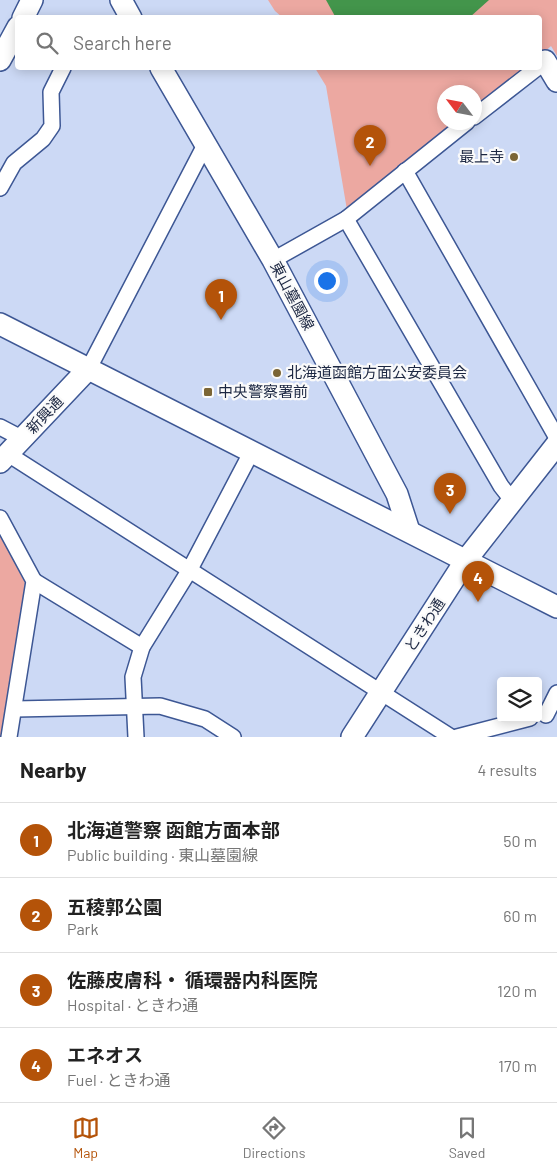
<!DOCTYPE html>
<html lang="en">
<head>
<meta charset="utf-8">
<style>
	:root { --surface:#fff; --page:#f6f6f6; --text:#222; --muted:#767676; --line:#e0e0e0; --accent:#b45309 }
	body { margin:0; font-family:Barlow,"Noto Sans JP",sans-serif; background:var(--page); color:var(--text) }
	.controls { position:absolute; right:15px; bottom:15px; display:grid; overflow:hidden; border-radius:5px; box-shadow:0 2px 12px #0003 }
	.controls button { width:45px; height:45px; display:grid; place-items:center; padding:0; border:0; border-bottom:1px solid var(--line); background:var(--surface); color:var(--text); font:25px sans-serif }
	.compass { position:absolute; left:437px; top:85px; width:45px; height:45px; border-radius:50%; background:var(--surface); box-shadow:0 2px 12px #0003; rotate:302deg }
	.you { position:absolute; left:326px; top:280px; width:18px; height:18px; margin:-12px; border:4px solid #fff; border-radius:50%; background:#1a73e8; box-shadow:0 0 0 8px #1a73e833 }
	.badge { display:grid; place-items:center; width:32px; height:32px; border-radius:50%; background:var(--accent); color:#fff; font-size:16px; font-weight:700 }
	.pin { position:absolute; translate:-50% -41px; filter:drop-shadow(0 1px 2px #0008) }
	.pin::after { content:''; position:absolute; top:26px; width:18px; height:15px; background:inherit; clip-path:polygon(0 0,100% 0,50% 100%) }
	.list { margin:0; padding:0; list-style:none }
	h2 { display:flex; justify-content:space-between; align-items:center; height:65px; margin:0; padding:0 20px; font-size:21px }
	h2 small { font-size:16px; font-weight:400; color:var(--muted) }
	.list li { display:grid; grid-template-columns:32px 1fr auto; gap:15px; align-items:center; box-sizing:border-box; height:75px; padding:0 20px; border-top:1px solid var(--line) }
	.list b { display:block; font-size:19px; white-space:nowrap }
	.list p { margin:0; font-size:16px; white-space:nowrap; color:var(--muted) }
	.list em { font-size:16px; font-style:normal; color:var(--muted) }
	.icon { flex:none; width:28px; height:28px; fill:none; stroke:currentColor; stroke-width:2; stroke-linecap:round; stroke-linejoin:round }
	.map { position:relative; flex:none; width:557px; height:737px; overflow:hidden }
	.search { position:absolute; background:var(--surface); box-shadow:0 2px 12px #0003; left:15px; right:15px; top:15px; height:55px; display:flex; align-items:center; gap:12px; box-sizing:border-box; padding:0 18px; border-radius:5px; color:var(--muted); font-size:19px }
	.sheet { height:365px; background:var(--surface) }
	nav { display:flex; justify-content:space-around; align-items:center; box-sizing:border-box; height:70px; border-top:1px solid var(--line); background:var(--surface); font-size:14px; color:var(--muted) }
	nav a { display:grid; justify-items:center; gap:2px }
	nav .on { color:var(--accent) }
	.map>svg:first-child { display:block }
</style>
</head>
<body>
<div class="map">
<svg width="557" height="737" viewBox="0 0 557 737">
	<rect width="100%" height="100%" fill="#ccd9f5"/>
	<g fill="#eca8a1">
		<path d="M 268,0 L 557,0 L 557,56 L 551,46 L 540,56 L 540,18 L 282,17 L 275,11 Z"/>
		<path d="M 315,68 L 525,68 L 475,107 L 474,92 L 444,92 L 444,122 L 456,123 L 347,210 L 326,86 Z"/>
		<path d="M 0,534 L 25,583 L 1,737 L 0,737 Z"/>
	</g>
	<path fill="#43954b" d="M 326,0 L 489,0 L 470,17 L 336,18 Z"/>
	<g fill="none" stroke-linecap="round" stroke-linejoin="round">
		<g stroke="#3d5794" stroke-width="18">
			<g id="street">
				<path d="M 474,117 L 537,68"/>
				<path d="M 405,171 L 557,438"/>
				<path d="M 0,188 L 14,163 L 43,139 L 52,126 L 51,92 L 63,68"/>
				<path d="M 346,219 L 501,486 L 512,500"/>
				<path d="M 273,260 L 346,219 L 467,122"/>
				<path d="M 89,368 L 206,143"/>
				<path d="M 0,427 L 23,439"/>
				<path d="M 8,454 L 451,737"/>
				<path d="M 0,518 L 34,581 L 9,737"/>
				<path d="M 34,581 L 142,647"/>
				<path d="M 15,709 L 160,706 L 205,719 L 233,737"/>
				<path d="M 546,715 L 557,693"/>
				<path d="M 136,737 L 133,677 L 142,647 L 189,571 L 252,451"/>
				<path d="M 457,737 L 530,718"/>
			</g>
		</g>
		<g stroke="#3d5794" stroke-width="24">
			<g id="secondary">
				<path d="M 121,0 L 131,18"/>
				<path d="M 23,18 L 32,0"/>
				<path d="M 0,60 L 18,27"/>
				<path d="M 545,61 L 557,81"/>
				<path d="M 161,68 L 273,260 L 397,494 L 409,531"/>
				<path d="M 0,324 L 557,607"/>
				<path d="M 0,462 L 89,368"/>
				<path d="M 352,737 L 466,560 L 557,444"/>
			</g>
		</g>
		<use href="#street" stroke="#fff" stroke-width="15"/>
		<use href="#secondary" stroke="#fff" stroke-width="21"/>
	</g>
	<g fill="#7b6535" stroke="#fafafa" stroke-width="2">
		<circle cx="514" cy="157" r="5"/>
		<circle cx="277" cy="373" r="5"/>
		<rect x="203" y="387" width="10" height="10" rx="2.5"/>
	</g>
	<g text-anchor="middle" stroke-width="4.5" stroke-linejoin="round" paint-order="stroke">
		<g font-size="15" fill="#1c2742" stroke="#fafafa" text-anchor="start">
			<text x="504" y="162" text-anchor="end">最上寺</text>
			<text x="287" y="378">北海道函館方面公安委員会</text>
			<text x="218" y="397">中央警察署前</text>
		</g>
		<g font-size="15" fill="#1c2742" stroke="#fafafa">
			<text transform="translate(292 296) rotate(62)" y="5">東山墓園線</text>
			<text transform="translate(45 415) rotate(-47)" y="5">新興通</text>
			<text transform="translate(425 625) rotate(-57)" y="5">ときわ通</text>
		</g>
	</g>
</svg>
<div class="controls">
<button><svg class="icon" aria-label="layers" viewBox="0 0 24 24"><path d="M12 4l9 5-9 5-9-5zM3 14l9 5 9-5"/></svg></button>
</div>
<svg class="compass" viewBox="-18 -18 36 36"><path d="M0-13l5 13h-10z" fill="#e53935"/><path d="M0 13l5-13h-10z" fill="#767676"/></svg>
<div class="you"></div>
<div class="pin badge" style="left:221px;top:320px">1</div>
<div class="pin badge" style="left:370px;top:166px">2</div>
<div class="pin badge" style="left:450px;top:514px">3</div>
<div class="pin badge" style="left:478px;top:602px">4</div>
<div class="search"><svg class="icon" aria-label="search" viewBox="0 0 24 24"><circle cx="10" cy="10" r="6"/><path d="M15 15l6 6"/></svg>Search here</div>
</div>
<section class="sheet">
<h2>Nearby<small>4 results</small></h2>
<ul class="list">
<li><span class="badge">1</span><div><b>北海道警察 函館方面本部</b><p>Public building · 東山墓園線</p></div><em>50 m</em></li>
<li><span class="badge">2</span><div><b>五稜郭公園</b><p>Park</p></div><em>60 m</em></li>
<li><span class="badge">3</span><div><b>佐藤皮膚科・ 循環器内科医院</b><p>Hospital · ときわ通</p></div><em>120 m</em></li>
<li><span class="badge">4</span><div><b>エネオス</b><p>Fuel · ときわ通</p></div><em>170 m</em></li>
</ul>
</section>
<nav>
<a class="on"><svg class="icon" aria-label="map" viewBox="0 0 24 24"><path d="M3 6l6-2 6 2 6-2v14l-6 2-6-2-6 2zM9 4v14M15 6v14"/></svg>Map</a>
<a><svg class="icon" aria-label="directions" viewBox="0 0 24 24"><path d="M12 3l9 9-9 9-9-9zM9 14v-3h6M13 9l2 2-2 2"/></svg>Directions</a>
<a><svg class="icon" aria-label="saved" viewBox="0 0 24 24"><path d="M7 4h10v16l-5-4-5 4z"/></svg>Saved</a>
</nav>
</body>
</html>
